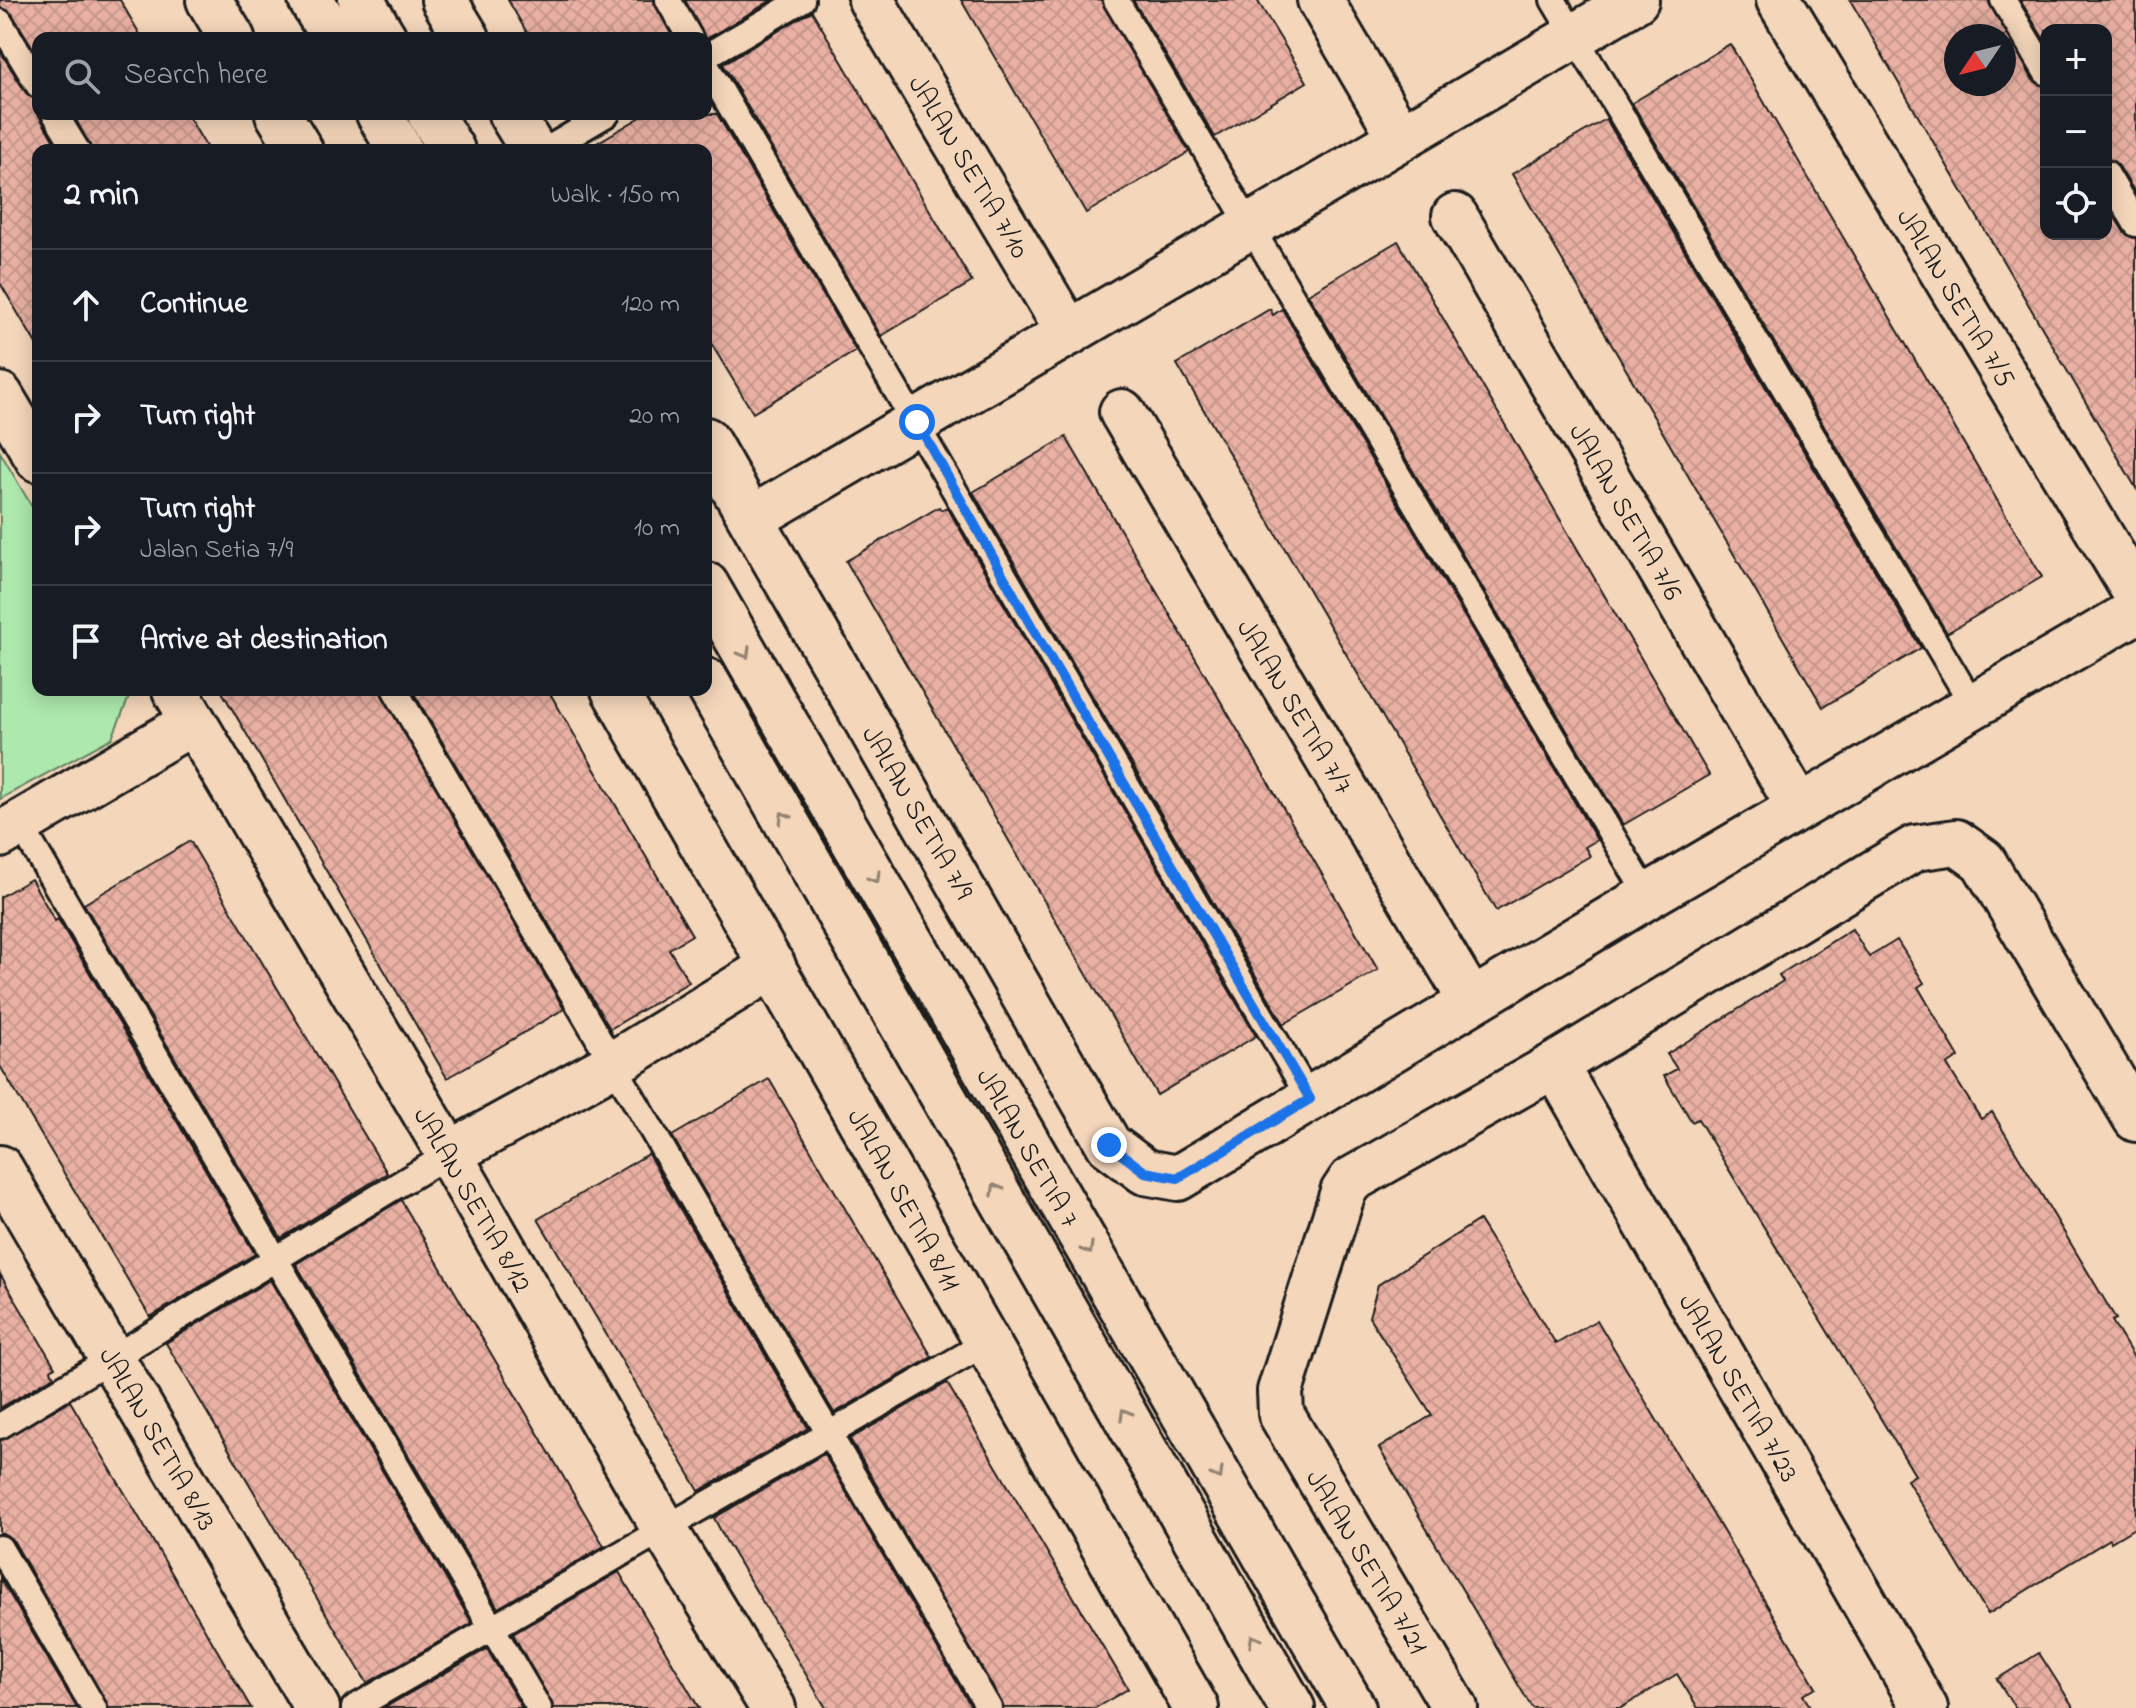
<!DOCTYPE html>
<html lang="en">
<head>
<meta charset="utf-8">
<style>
	:root { --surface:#171b24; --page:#242831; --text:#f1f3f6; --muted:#9ea1a6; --line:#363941 }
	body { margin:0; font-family:"Indie Flower",sans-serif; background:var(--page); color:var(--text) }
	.controls { position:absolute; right:24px; top:24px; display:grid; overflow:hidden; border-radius:16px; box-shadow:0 4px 20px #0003 }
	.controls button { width:72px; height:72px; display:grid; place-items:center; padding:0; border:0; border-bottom:2px solid var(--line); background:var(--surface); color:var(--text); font:40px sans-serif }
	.compass { position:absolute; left:1944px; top:24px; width:72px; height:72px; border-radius:50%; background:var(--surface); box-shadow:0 4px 20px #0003; rotate:235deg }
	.stop { position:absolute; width:24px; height:24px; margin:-18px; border:6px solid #1a73e8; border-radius:50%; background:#fff }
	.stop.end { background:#1a73e8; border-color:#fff; box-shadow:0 2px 8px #0008 }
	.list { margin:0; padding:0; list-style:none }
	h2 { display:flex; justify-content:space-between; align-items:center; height:104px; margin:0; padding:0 32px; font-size:34px }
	h2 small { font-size:26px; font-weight:400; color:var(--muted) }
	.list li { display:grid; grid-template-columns:52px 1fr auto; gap:24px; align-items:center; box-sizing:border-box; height:112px; padding:0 32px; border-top:2px solid var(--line) }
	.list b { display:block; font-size:30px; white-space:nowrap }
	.list p { margin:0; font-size:26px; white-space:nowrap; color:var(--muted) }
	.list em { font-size:26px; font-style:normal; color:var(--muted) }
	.icon { flex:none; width:44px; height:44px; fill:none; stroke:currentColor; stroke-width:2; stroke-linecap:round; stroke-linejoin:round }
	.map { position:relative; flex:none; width:2136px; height:1708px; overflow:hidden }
	.search { position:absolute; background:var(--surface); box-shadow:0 4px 20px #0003; left:32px; top:32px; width:680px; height:88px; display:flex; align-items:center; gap:20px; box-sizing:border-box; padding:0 28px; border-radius:16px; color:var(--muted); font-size:30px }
	.panel { position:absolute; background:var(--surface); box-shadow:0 4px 20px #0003; left:32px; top:144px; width:680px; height:552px; border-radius:16px }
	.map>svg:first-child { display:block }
</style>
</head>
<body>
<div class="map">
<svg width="2136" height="1708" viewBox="0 0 2136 1708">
	<defs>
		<pattern id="building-cross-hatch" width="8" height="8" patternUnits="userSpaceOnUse" patternTransform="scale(2)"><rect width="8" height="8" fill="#e9b0a3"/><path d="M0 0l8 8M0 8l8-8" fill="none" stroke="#c7978c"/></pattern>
	</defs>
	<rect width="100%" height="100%" fill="#f4d6ba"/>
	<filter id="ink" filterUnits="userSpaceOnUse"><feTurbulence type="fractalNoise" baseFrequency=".0125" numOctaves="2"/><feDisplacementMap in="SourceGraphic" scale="16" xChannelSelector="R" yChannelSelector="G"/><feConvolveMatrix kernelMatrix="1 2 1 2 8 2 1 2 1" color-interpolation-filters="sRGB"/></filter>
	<g filter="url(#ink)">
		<path fill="#ade8ad" stroke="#648264" stroke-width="2" d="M 0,452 L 38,517 L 38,690 L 132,690 L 112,738 L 0,799 Z"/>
		<g fill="url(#building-cross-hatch)" stroke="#1c1c1c" stroke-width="2" fill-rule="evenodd">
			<path d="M 0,0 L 120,0 L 142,38 L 38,38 L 38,56 L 12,14 L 0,7 Z"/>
			<path d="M 508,0 L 653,0 L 673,38 L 530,38 Z"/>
			<path d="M 685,0 L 772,0 L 706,39 Z"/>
			<path d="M 961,0 L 1101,0 L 1189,152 L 1086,213 Z"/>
			<path d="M 1133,0 L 1257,0 L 1307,82 L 1215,137 Z"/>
			<path d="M 1850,0 L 1988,0 L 2033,80 L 2046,87 L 2046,234 L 2106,234 L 2106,203 L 2124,232 L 2136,239 L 2136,488 ZM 1956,36 L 2004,36 L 2004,84 L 1956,84 Z"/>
			<path d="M 2020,0 L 2136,0 L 2136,194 L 2118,165 L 2106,158 L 2106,30 L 2046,30 L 2046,43 Z"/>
			<path d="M 812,11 L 972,282 L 881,336 L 723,64 Z"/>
			<path d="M 1730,44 L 2042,577 L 1947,633 L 1632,103 Z"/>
			<path d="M 0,51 L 26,93 L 38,100 L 38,114 L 59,150 L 38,150 L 38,347 L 0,283 Z"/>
			<path d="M 73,114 L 187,114 L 208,150 L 92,150 Z"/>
			<path d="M 646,114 L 717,114 L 856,351 L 753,413 L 706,335 L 706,150 L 585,150 Z"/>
			<path d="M 1606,119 L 1921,648 L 1823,707 L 1512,174 Z"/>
			<path d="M 1398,241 L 1709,775 L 1623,825 L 1308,294 Z"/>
			<path d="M 1270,309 L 1273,315 L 1282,309 L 1597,840 L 1585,847 L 1590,856 L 1496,911 L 1177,364 Z"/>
			<path d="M 1066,437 L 1378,970 L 1284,1024 L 973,492 Z"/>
			<path d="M 939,507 L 941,510 L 947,507 L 1256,1036 L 1157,1095 L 846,561 Z"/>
			<path d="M 221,690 L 380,690 L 564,1009 L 447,1078 Z"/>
			<path d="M 412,690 L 548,690 L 692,935 L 669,949 L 689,982 L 610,1029 Z"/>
			<path d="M 190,841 L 387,1173 L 281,1238 L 84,904 Z"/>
			<path d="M 31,879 L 55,921 L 58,919 L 255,1254 L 150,1317 L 0,1066 L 0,897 Z"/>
			<path d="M 1852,929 L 1869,957 L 1897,940 L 1924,983 L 1918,987 L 1959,1057 L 1947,1065 L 1981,1119 L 1992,1112 L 2116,1319 L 2112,1321 L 2136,1361 L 2136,1527 L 2111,1542 L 2110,1539 L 1988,1614 L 1907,1480 L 1915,1475 L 1698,1119 L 1692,1122 L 1664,1076 L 1677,1069 L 1667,1054 L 1783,981 L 1779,975 Z"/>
			<path d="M 769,1079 L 932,1357 L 834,1413 L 672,1136 Z"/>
			<path d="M 648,1154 L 808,1428 L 699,1491 L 538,1219 Z"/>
			<path d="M 401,1200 L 604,1546 L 498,1608 L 296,1264 Z"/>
			<path d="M 1479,1220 L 1556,1344 L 1597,1320 L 1816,1687 L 1803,1695 L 1811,1708 L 1698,1708 L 1677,1674 L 1621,1708 L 1532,1708 L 1379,1448 L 1432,1415 L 1369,1317 L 1378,1285 Z"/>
			<path d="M 0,1274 L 55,1367 L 51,1370 L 54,1376 L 0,1408 Z"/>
			<path d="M 270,1280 L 472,1623 L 367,1683 L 166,1343 Z"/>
			<path d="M 947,1383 L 1128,1689 L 1095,1708 L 1004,1708 L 850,1439 Z"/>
			<path d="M 70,1401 L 130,1502 L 251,1708 L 109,1708 L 13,1540 L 0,1533 L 0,1441 Z"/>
			<path d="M 824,1454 L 972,1708 L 826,1708 L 725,1539 L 714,1518 Z"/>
			<path d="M 619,1572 L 699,1708 L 554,1708 L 513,1634 Z"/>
			<path d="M 0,1578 L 77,1708 L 0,1708 Z"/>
			<path d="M 487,1649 L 522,1708 L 384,1708 Z"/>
			<path d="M 2039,1653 L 2074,1708 L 2015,1708 L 1997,1679 Z"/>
		</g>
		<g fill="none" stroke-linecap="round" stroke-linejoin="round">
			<g stroke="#1c1c1c" stroke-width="30">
				<g id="service">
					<path d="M 668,0 L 690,38"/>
					<path d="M 1116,0 L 1648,896"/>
					<path d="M 1553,0 L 1974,707"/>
					<path d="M 2003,0 L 2046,72"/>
					<path d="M 0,22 L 38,85"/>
					<path d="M 706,56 L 802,0"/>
					<path d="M 706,65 L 1310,1099"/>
					<path d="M 55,114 L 77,150"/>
					<path d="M 546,150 L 607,114"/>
					<path d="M 2106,173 L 2136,224"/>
					<path d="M 395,690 L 989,1708"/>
					<path d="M 20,824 L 539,1708"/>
					<path d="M 0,1426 L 449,1154"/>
					<path d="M 0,1548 L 94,1708"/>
					<path d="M 354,1708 L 986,1343"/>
				</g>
			</g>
			<g stroke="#1c1c1c" stroke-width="50">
				<g id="minor">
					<path d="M 209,0 L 232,38"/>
					<path d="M 444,0 L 467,38"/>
					<path d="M 871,0 L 1069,333"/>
					<path d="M 1320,0 L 1401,138"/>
					<path d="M 1779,0 L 2136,594"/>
					<path d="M 278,114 L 300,150"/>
					<path d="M 511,114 L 533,150"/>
					<path d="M 1455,216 L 1799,807"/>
					<path d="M 0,395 L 38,459"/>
					<path d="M 1122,412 L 1471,1001"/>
					<path d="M 706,440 L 1109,1145 L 1145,1172 L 1178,1178 L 1648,896 L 2136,611"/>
					<path d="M 753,518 L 1636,0"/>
					<path d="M 175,690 L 449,1154 L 663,1527 L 773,1708"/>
					<path d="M 614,690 L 1196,1708"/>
					<path d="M 0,835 L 193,722"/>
					<path d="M 1555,1065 L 1925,1708"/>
					<path d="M 449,1154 L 613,1064 L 773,966"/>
					<path d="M 0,1168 L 317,1708"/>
					<path d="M 1455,1708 L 1281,1414 L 1280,1391 L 1343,1192 L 1351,1180 L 1555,1065 L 1915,848 L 1956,842 L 1983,861 L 2136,1119"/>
				</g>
			</g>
			<g stroke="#1c1c1c" stroke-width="50">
				<g id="tertiary">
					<path d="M 311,0 L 334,38"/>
					<path d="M 361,0 L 384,38"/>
					<path d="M 379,114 L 400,150"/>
					<path d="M 430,114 L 452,150"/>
					<path d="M 706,585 L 1353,1708"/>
					<path d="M 706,681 L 1292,1708"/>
				</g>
			</g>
			<use href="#service" stroke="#f4d6ba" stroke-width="24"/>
			<use href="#minor" stroke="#f4d6ba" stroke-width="44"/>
			<use href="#tertiary" stroke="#f4d6ba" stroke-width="44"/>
		</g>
		<defs><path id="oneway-chevron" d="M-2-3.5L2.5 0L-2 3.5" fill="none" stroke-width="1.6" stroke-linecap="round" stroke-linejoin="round" transform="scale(2)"/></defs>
		<g stroke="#938273">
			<use href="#oneway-chevron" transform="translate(745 653) rotate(60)"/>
			<use href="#oneway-chevron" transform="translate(784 817) rotate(-120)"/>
			<use href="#oneway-chevron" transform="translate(875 878) rotate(60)"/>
			<use href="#oneway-chevron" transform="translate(996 1189) rotate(-120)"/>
			<use href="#oneway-chevron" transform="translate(1088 1249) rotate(60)"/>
			<use href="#oneway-chevron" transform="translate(1125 1414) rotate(-120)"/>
			<use href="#oneway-chevron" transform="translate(1218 1474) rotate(60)"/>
			<use href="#oneway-chevron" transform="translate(1254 1640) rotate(-120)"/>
		</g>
	</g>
	<g fill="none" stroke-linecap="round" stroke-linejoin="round" filter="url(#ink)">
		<path stroke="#1a73e8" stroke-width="10" d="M 917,422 L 1033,629 L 1310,1099 L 1178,1178 L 1145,1172 L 1109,1145"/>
	</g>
	<g text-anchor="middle" stroke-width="7" stroke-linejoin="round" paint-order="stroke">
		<g font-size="28" fill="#1c1c1c" stroke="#f4d6ba">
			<text transform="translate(970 166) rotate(59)" y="10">JALAN SETIA 7/10</text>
			<text transform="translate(1957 297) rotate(59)" y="10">JALAN SETIA 7/5</text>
			<text transform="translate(1627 511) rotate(60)" y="10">JALAN SETIA 7/6</text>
			<text transform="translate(1296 706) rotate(59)" y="10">JALAN SETIA 7/7</text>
			<text transform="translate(919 812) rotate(60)" y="10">JALAN SETIA 7/9</text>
			<text transform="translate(1029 1147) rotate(60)" y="10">JALAN SETIA 7</text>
			<text transform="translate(474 1199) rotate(60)" y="10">JALAN SETIA 8/12</text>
			<text transform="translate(905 1199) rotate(61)" y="10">JALAN SETIA 8/11</text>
			<text transform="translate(1740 1387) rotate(60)" y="10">JALAN SETIA 7/23</text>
			<text transform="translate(159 1438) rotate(60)" y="10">JALAN SETIA 8/13</text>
			<text transform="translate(1368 1561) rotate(59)" y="10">JALAN SETIA 7/21</text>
		</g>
	</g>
</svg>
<div class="controls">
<button>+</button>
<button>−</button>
<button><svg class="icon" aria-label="locate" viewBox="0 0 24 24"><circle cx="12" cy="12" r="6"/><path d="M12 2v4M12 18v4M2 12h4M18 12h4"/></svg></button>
</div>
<svg class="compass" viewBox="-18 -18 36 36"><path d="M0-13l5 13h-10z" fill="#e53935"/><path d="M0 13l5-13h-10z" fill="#9ea1a6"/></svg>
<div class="stop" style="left:917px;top:422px"></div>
<div class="stop end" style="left:1109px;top:1145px"></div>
<div class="search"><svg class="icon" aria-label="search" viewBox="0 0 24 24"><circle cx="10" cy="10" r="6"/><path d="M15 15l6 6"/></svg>Search here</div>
<section class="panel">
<h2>2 min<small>Walk · 150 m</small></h2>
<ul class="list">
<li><svg class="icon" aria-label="ahead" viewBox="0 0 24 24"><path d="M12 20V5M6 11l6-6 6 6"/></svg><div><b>Continue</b></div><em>120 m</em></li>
<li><svg class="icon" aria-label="right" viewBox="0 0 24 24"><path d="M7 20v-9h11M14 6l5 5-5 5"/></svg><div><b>Turn right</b></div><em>20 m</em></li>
<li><svg class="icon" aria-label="right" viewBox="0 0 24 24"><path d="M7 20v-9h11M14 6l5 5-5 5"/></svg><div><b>Turn right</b><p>Jalan Setia 7/9</p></div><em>10 m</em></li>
<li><svg class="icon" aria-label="arrive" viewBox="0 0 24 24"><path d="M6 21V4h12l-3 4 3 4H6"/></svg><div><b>Arrive at destination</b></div></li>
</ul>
</section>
</div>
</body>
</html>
